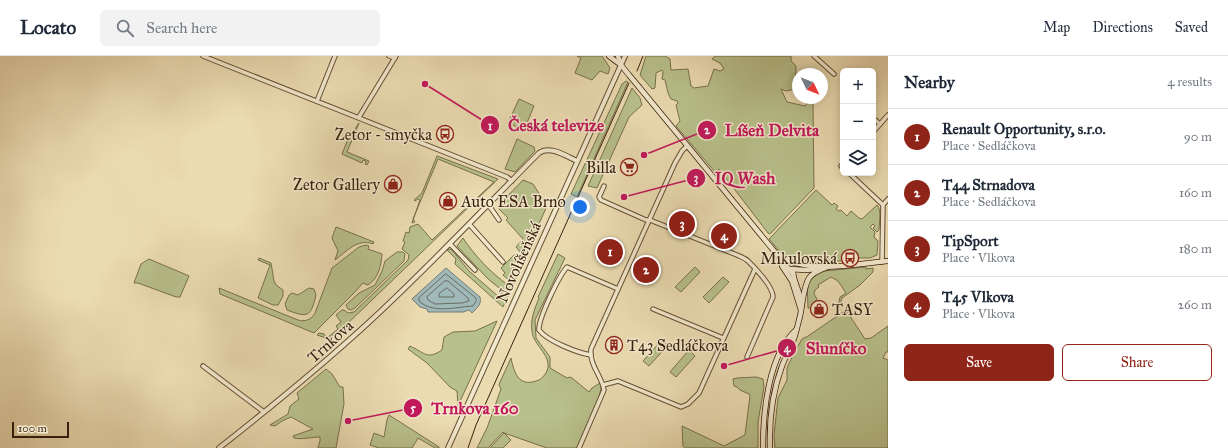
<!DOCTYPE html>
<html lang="en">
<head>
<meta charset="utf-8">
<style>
	:root { --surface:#fff; --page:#f2f2f3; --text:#1f2937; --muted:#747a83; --line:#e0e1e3; --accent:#8f2418 }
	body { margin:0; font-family:"IM FELL Great Primer",serif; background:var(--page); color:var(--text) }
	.controls { position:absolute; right:12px; top:12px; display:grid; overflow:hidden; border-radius:6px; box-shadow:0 2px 10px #0003 }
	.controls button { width:36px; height:36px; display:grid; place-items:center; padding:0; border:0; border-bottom:1px solid var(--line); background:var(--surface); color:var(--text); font:20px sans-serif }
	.compass { position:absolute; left:792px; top:12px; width:36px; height:36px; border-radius:50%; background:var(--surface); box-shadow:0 2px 10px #0003; rotate:133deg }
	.scale { position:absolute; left:12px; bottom:10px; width:57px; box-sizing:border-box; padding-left:4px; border:2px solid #39200d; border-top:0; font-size:11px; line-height:14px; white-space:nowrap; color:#39200d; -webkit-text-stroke:3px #f2e8cc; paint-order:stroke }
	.you { position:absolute; left:580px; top:151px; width:14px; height:14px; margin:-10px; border:3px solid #fff; border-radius:50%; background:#1a73e8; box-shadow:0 0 0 6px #1a73e833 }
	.badge { display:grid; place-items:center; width:26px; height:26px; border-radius:50%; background:var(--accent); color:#fff; font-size:13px; font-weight:700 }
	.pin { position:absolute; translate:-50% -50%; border:2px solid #fff; box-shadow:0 1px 4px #0006 }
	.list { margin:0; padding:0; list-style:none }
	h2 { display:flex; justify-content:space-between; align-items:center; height:52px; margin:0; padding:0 16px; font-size:17px }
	h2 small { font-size:13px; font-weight:400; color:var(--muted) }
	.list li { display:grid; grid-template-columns:26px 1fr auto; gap:12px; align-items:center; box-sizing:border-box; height:56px; padding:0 16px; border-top:1px solid var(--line) }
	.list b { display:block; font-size:15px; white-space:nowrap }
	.list p { margin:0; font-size:13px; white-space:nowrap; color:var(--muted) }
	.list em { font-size:13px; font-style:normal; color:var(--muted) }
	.actions { display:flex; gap:8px; padding:12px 16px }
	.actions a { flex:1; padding:9px 0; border:1px solid var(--accent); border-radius:6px; text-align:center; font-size:14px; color:var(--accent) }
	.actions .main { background:var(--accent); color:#fff }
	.icon { flex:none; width:22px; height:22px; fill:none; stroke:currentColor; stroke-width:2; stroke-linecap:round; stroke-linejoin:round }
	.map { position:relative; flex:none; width:888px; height:392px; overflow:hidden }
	header { display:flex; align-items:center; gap:24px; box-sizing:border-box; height:56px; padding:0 20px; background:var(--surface); border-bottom:1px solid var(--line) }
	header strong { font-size:19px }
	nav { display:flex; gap:22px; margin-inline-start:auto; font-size:14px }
	.search { width:280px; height:36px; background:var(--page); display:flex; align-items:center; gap:10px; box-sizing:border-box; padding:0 14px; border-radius:6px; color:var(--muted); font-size:15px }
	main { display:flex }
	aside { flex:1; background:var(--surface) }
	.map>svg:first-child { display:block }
</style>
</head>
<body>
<header>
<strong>Locato</strong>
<div class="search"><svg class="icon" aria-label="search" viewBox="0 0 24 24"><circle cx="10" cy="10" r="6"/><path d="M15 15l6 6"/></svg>Search here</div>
<nav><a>Map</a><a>Directions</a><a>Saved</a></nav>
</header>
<main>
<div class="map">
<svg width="888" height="392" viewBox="0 0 888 392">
	<rect width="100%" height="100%" fill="#ebdbb1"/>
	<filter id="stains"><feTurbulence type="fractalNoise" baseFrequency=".005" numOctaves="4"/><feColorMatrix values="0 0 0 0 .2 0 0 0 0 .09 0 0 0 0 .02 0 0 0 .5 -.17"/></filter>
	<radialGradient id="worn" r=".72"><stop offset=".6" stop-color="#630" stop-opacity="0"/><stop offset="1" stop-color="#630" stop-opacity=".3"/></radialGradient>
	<g fill="#b8c08b" stroke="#78704c">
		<path d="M 577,0 L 602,0 L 610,12 L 608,18 L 600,15 L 592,24 L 575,17 L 581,2 Z"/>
		<path d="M 646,0 L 665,0 L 670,3 L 671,14 L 688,13 L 691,30 L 694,32 L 708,30 L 714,13 L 720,15 L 724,13 L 720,7 L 712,3 L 715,0 L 791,0 L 791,5 L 796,10 L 795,33 L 786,35 L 781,33 L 787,46 L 805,50 L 810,44 L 813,47 L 814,132 L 770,178 L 768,177 L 719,113 L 715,116 L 676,70 L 680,65 L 676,49 L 678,47 L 677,45 L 671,43 L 668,37 L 665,24 L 662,23 L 663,16 L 662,14 L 656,17 L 655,32 L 652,33 L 640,19 Z"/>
		<path d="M 626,25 L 628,26 L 577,141 L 571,138 L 622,28 Z"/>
		<path d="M 632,32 L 640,42 L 642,49 L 629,61 L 597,132 L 588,130 Z"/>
		<path d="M 519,43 L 534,50 L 524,74 L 508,67 Z"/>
		<path d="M 359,67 L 347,96 L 369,105 L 367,109 L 365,108 L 366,105 L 363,104 L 362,107 L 342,98 L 348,83 Z"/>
		<path d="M 517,83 L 534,91 L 535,95 L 515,116 L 505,113 Z"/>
		<path d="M 437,100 L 498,123 L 346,269 L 329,283 L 317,279 L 319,277 L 324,278 L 327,282 L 338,273 L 336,270 L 341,266 L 336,259 L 342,254 L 344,254 L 348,257 L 354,256 L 408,204 L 409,199 L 402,193 L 405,186 L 403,185 L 406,176 L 409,177 L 410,171 L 418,168 L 432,184 L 494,126 L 438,103 L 413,163 L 415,166 L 412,167 L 420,144 L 418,143 L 415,145 L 414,144 L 422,137 Z"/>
		<path d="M 523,124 L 533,128 L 547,150 L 522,205 C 514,208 510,215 516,222 L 503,251 L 455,208 L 456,203 L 447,194 L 450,193 L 452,194 L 469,215 L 499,241 L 503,235 L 488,223 L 457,190 L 463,182 C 475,200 490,216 508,229 L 510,225 L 503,219 L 505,217 L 501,212 L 514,199 L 521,201 L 522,198 L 516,191 L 523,183 L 506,164 L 508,162 L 497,151 Z"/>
		<path d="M 816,134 L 832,149 L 834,147 L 838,150 L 836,153 L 839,155 L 841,154 L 847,160 L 851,155 L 859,162 L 862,163 L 877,149 C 882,155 879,166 879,174 L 877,176 L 873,172 L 875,170 L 873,168 L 870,171 L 875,176 L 874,181 L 878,185 L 877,199 L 870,202 L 849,202 L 849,203 C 831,207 799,213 784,200 C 778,195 774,188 769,183 Z"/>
		<path d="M 336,171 L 374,186 L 373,188 C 358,182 347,195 335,204 L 338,195 L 332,182 Z"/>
		<path d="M 366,189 L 369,190 L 368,193 L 382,198 C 381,209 379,222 368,229 L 363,227 L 353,238 L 314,277 L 220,238 L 219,232 L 298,264 C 305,266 311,264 315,257 L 332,212 L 359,191 Z"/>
		<path d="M 397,196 L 403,196 L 405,198 L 404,205 L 355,252 L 351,254 L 348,253 L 346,249 L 359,237 L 375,229 L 382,215 L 385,205 Z"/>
		<path d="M 558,198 L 565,202 L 535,264 L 536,282 L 550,301 L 550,312 L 567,322 L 570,321 L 572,322 L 589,336 L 592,332 L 600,327 L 601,333 L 598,343 L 577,392 L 547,392 L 504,377 L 511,384 L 503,392 L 490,392 L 504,377 L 503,376 L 488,392 L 477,392 L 487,372 L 501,333 L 499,329 L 500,326 L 511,302 C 514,316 518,331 536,325 C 541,324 543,321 546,317 C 555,301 533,290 532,275 C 530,264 535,252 539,242 L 538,241 Z"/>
		<path d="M 259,202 L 271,207 L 274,225 L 276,229 L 283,234 L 283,240 L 278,249 L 273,249 L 258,242 L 270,209 L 258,204 Z"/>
		<path d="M 149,203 L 189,220 L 180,241 L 176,241 L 138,227 L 134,227 L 141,208 Z"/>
		<path d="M 695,211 L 700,216 L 681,236 L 675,231 Z"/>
		<path d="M 866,211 L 866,213 L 873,212 L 873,216 L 860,229 L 842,242 L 839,252 L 838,251 L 840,241 L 846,237 L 838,225 L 831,221 L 818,229 L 819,231 L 815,234 L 814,238 L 817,243 L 814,247 L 814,250 L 813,250 L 812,252 L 808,252 C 808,236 803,220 824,215 Z"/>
		<path d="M 723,221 L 729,226 L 709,247 L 703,241 Z"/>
		<path d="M 309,232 L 314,233 L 316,239 C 311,261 308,262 287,254 L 285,248 L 289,239 L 292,237 L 298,239 Z"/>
		<path d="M 846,254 L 865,283 L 871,282 L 888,270 L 888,296 L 886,296 L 883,302 L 888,304 L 888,392 L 775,392 L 774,379 L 778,342 L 787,324 L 787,312 L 794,297 L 802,283 L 808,280 Z"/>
		<path d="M 497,265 L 462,341 L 458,350 L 457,335 L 450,331 L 427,307 L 408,293 L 410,290 C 425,297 427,304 442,294 L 444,281 L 453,276 L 475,275 Z"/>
		<path d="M 662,284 L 668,289 L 649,310 L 643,305 Z"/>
		<path d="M 689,294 L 695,300 L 676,321 L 670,316 Z"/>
		<path d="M 326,313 L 332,318 L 340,331 L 343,331 L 344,348 L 336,392 L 318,392 L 320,385 L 320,381 C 312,381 301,384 294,382 L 293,380 L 313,373 L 291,361 L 282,365 L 275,370 L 270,369 L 288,358 L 290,350 L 299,343 L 297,337 Z"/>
		<path d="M 756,321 L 763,323 L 764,331 L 758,366 L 758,392 L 685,392 L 683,390 L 682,370 L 724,390 L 745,379 L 750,340 L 749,338 L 740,334 L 737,331 L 734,330 L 733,323 L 737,322 Z"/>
		<path d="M 389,359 L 439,391 L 439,392 L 435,392 L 418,382 L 412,392 L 379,392 L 370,389 L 374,377 L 384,381 L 387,364 Z"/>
	</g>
	<path fill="#9fb8b8" stroke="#767b74" d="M 446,212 L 480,241 C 482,248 477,252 472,257 L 469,254 L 463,256 L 428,256 L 427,253 L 420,251 L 412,243 Z"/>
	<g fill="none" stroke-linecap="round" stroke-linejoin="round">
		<g stroke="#6c6c62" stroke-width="1">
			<path d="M 446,218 L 476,242 L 476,245 L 473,250 C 455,251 433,258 419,245 L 419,242 Z"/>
			<path d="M 445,225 L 448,225 L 468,242 L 469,245 L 462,247 L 435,248 L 428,244 L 427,241 Z"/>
			<path d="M 447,232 L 454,238 L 454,241 L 439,241 L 439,238 Z"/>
		</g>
		<g stroke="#664f36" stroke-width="5.5">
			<g id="minor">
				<path d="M 203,0 L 507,121 L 512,125"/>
				<path d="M 389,0 L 395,2"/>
				<path d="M 814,0 L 834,18"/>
				<path d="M 317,45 L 335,0"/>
				<path d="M 359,61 L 396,0"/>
				<path d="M 873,62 L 880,68"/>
				<path d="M 873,76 L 888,59"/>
				<path d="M 843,108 L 841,110 L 843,112"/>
				<path d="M 849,117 L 883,149 L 882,206"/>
				<path d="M 604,130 L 599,141 L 601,144 L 646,164 L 650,164 L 737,199 C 741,201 745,202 748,205 C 755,212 773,231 773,241 L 747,301"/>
				<path d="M 488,148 L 499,164"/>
				<path d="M 883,149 L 888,143"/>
				<path d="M 469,168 L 503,206"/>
				<path d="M 450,188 L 475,214"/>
				<path d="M 653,253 L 723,282"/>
				<path d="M 591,299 C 578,297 547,285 539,274 C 538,263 559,220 567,211 L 618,233"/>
				<path d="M 203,310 L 264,356"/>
				<path d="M 603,329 L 618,325 L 681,351 L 688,348 L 699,337 L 755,213"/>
				<path d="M 579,392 L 604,334 C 602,320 589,309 591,293 L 675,107 L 682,95 L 687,90"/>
			</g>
		</g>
		<g stroke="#664f36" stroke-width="6">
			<g id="tertiary">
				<path d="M 219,392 C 270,352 320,311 367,268 C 427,213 482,154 539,97 C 550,89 566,100 577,105"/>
				<path d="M 448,392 L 625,0"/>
			</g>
		</g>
		<g stroke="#39200d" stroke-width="6">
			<g id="secondary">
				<path d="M 609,0 L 621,9 L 629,19"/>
				<path d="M 618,0 L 621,9"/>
				<path d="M 639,31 L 793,218"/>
				<path d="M 779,199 C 806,219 856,208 888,205"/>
				<path d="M 782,210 L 792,225 L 801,254"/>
				<path d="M 790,213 L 805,214 L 819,213"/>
				<path d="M 793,215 C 793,225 800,235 801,246"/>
				<path d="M 763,392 C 763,357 768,299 796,274"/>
				<path d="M 770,392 C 769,364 772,337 782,310 C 785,302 789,295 792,288 C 795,281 797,272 799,264 C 803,251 802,234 809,222 C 814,215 823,213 830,210"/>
			</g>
		</g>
		<use href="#minor" stroke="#f2e8cc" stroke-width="3.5"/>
		<use href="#tertiary" stroke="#f2e8cc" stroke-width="4"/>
		<use href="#secondary" stroke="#f2e8cc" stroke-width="4.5"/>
		<g stroke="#39200d" stroke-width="1">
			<path d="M 637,15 L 643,0"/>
			<path d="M 468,392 L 476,369 L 629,27"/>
		</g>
		<g stroke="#39200d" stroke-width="6" stroke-linecap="butt">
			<path id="secondary-bridge" d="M 629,19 L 639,31"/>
		</g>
		<use href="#secondary-bridge" stroke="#f2e8cc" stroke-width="4.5"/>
	</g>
	<defs>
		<g id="bus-ring" transform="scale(0.9)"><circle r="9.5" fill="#f2e8cc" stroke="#8f2418" stroke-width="1.5"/><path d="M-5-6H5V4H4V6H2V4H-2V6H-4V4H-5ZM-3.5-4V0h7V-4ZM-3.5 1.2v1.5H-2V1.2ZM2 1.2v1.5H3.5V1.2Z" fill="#8f2418"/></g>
		<g id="supermarket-ring" transform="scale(0.9)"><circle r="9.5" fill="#f2e8cc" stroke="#8f2418" stroke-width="1.5"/><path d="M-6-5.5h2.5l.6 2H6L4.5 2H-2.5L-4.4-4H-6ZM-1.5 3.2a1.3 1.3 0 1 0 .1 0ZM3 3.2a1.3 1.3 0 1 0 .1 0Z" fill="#8f2418"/></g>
		<g id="shop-ring" transform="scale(0.9)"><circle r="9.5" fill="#f2e8cc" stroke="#8f2418" stroke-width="1.5"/><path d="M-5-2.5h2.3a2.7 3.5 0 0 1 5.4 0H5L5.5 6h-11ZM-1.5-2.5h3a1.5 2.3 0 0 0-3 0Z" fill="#8f2418"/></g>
		<g id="building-ring" transform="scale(0.9)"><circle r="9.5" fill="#f2e8cc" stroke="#8f2418" stroke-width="1.5"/><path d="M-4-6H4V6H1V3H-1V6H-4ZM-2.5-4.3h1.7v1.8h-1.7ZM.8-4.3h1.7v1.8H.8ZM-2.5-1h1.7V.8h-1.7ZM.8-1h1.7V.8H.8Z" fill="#8f2418"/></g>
	</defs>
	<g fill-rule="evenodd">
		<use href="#bus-ring" x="445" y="78"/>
		<use href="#supermarket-ring" x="629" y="111"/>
		<use href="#shop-ring" x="393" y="128"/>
		<use href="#shop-ring" x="448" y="145"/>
		<use href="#bus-ring" x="850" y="202"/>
		<use href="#shop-ring" x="819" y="253"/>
		<use href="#building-ring" x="614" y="289"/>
	</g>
	<g text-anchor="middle" stroke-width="3" stroke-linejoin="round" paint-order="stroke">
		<g font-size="16" fill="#39200d" stroke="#f2e8cc" text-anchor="end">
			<text x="432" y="84">Zetor - smyčka</text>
			<text x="616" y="117">Billa</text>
			<text x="380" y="134">Zetor Gallery</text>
			<text x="461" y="151" text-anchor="start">Auto ESA Brno</text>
			<text x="837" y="208">Mikulovská</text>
			<text x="832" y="259" text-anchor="start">TASY</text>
			<text x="627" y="295" text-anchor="start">T43 Sedláčkova</text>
		</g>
		<g font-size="16" fill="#39200d" stroke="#f2e8cc">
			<text transform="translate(518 206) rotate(-66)" y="6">Novolíšeňská</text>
			<text transform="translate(330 285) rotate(-42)" y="6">Trnkova</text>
		</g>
	</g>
	<path fill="none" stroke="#c2185b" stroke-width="1.5" d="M425 28L490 69M644 99L707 74M624 141L696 122M724 310L787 292M348 365L413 352"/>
	<g fill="#c2185b" stroke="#f2e8cc" stroke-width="1.5">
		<circle cx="425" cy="28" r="4"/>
		<circle cx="644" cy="99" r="4"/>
		<circle cx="624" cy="141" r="4"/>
		<circle cx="724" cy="310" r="4"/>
		<circle cx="348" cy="365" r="4"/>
		<circle cx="490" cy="69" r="10"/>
		<circle cx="707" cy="74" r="10"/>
		<circle cx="696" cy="122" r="10"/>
		<circle cx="787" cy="292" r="10"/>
		<circle cx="413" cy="352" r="10"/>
	</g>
	<g font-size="12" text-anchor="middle" font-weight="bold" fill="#fff">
		<text x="490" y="74">1</text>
		<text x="707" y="78">2</text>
		<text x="696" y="126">3</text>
		<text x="787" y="296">4</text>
		<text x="413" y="356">5</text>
	</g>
	<g font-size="17" text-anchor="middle" font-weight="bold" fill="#c2185b" stroke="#f2e8cc" stroke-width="3" stroke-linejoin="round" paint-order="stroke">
		<text x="556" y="75">Česká televize</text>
		<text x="772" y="80">Líšeň Delvita</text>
		<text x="745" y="128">IQ Wash</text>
		<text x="836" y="298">Sluníčko</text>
		<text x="475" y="358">Trnkova 160</text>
	</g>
	<rect width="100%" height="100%" filter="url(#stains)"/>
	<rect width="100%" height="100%" fill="url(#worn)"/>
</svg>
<div class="controls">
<button>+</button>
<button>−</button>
<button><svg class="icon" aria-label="layers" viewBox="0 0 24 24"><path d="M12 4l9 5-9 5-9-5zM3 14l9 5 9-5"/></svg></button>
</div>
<svg class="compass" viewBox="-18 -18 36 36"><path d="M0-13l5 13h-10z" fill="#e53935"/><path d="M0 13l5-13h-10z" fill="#747a83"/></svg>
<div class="scale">100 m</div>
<div class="you"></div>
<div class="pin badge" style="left:610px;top:196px">1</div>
<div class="pin badge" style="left:646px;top:214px">2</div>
<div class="pin badge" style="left:682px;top:168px">3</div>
<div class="pin badge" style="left:724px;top:180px">4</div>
</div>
<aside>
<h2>Nearby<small>4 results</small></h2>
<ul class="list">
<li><span class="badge">1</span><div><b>Renault Opportunity, s.r.o.</b><p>Place · Sedláčkova</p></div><em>90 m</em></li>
<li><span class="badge">2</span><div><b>T44 Strnadova</b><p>Place · Sedláčkova</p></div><em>160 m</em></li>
<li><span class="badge">3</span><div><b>TipSport</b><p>Place · Vlkova</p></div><em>180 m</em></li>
<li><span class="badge">4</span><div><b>T45 Vlkova</b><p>Place · Vlkova</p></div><em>260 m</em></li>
</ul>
<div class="actions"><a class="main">Save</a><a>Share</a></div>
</aside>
</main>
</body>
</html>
